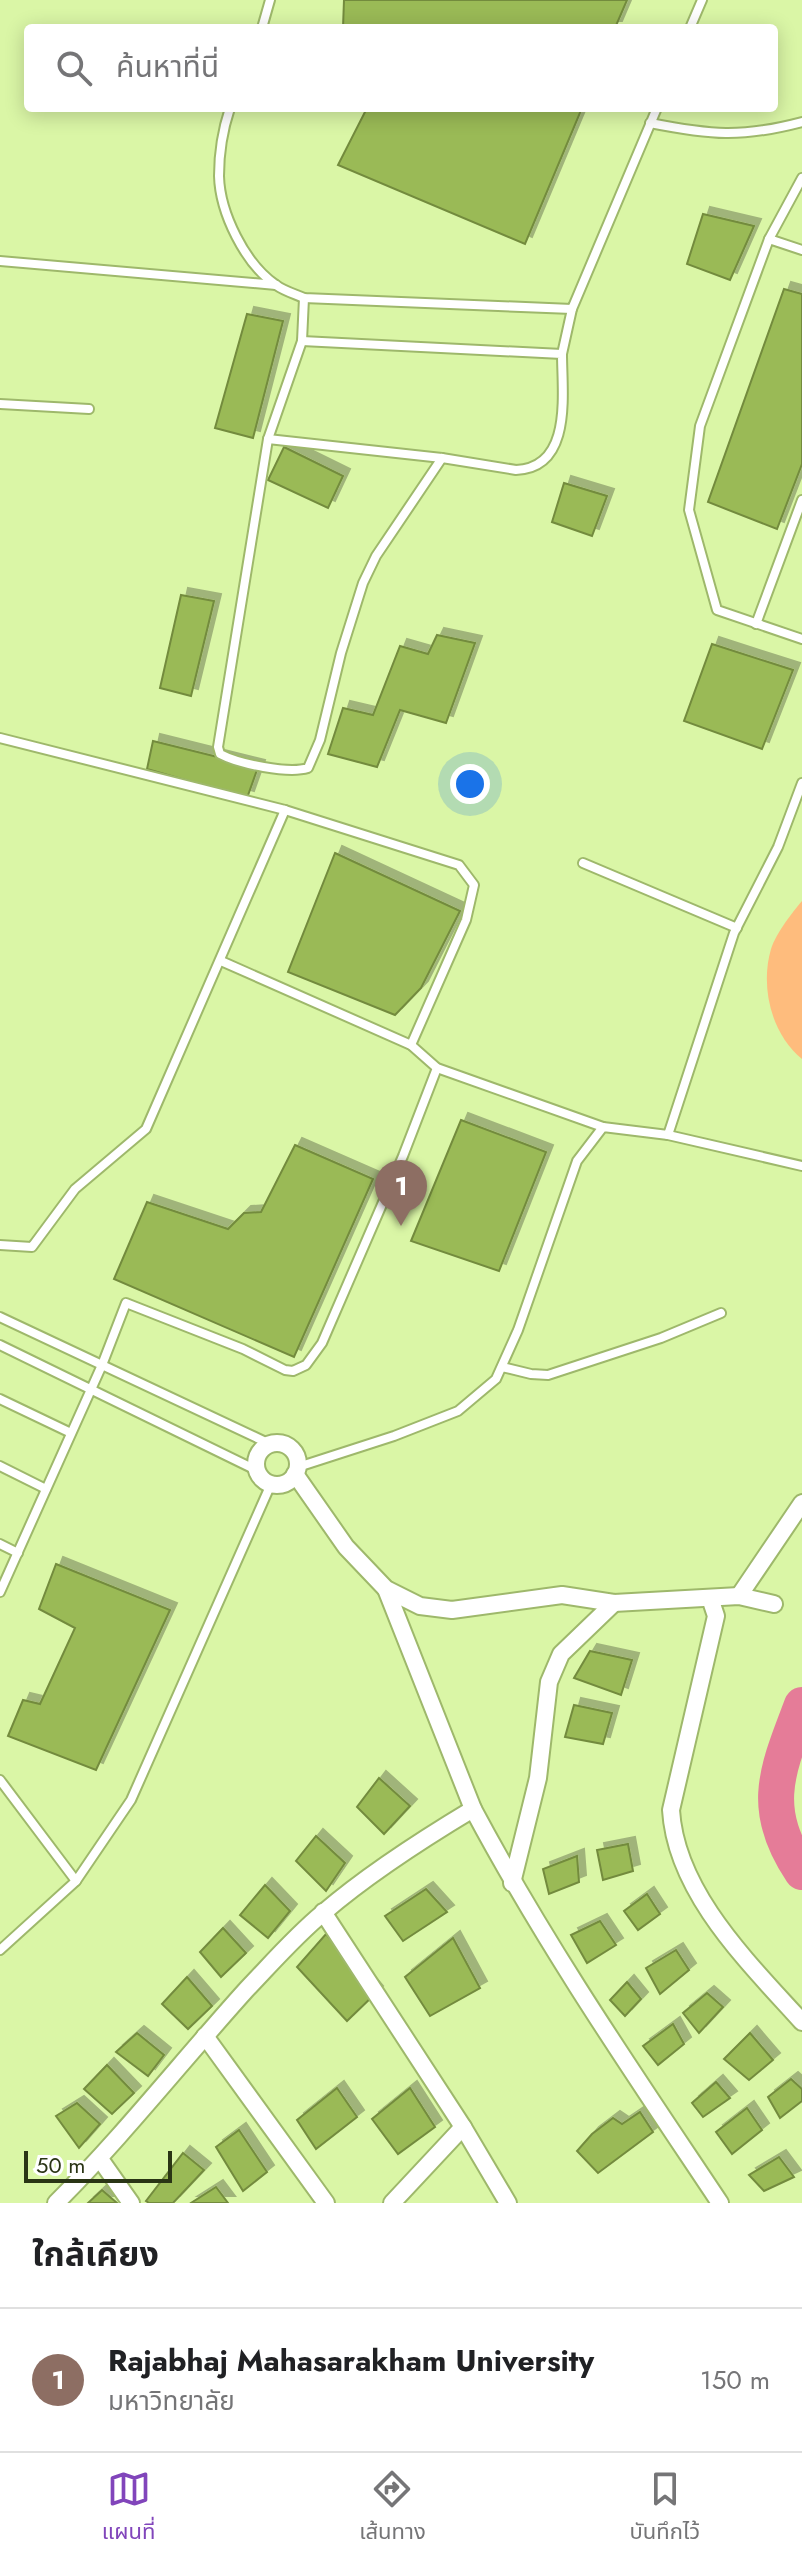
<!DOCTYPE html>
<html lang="th">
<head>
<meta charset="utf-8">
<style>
	:root { --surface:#fff; --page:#f2f2f2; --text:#202124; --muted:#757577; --line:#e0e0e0; --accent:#8145bb }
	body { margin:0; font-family:Jost,"Noto Sans Thai",sans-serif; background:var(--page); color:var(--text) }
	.scale { position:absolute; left:24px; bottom:20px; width:148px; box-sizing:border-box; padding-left:8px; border:4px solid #2a3515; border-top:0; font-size:22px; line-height:28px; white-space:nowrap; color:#2a3515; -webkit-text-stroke:6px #fff; paint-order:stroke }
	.you { position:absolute; left:470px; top:784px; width:28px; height:28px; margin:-20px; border:6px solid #fff; border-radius:50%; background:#1a73e8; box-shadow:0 0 0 12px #1a73e833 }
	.badge { display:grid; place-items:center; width:52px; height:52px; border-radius:50%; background:var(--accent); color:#fff; font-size:26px; font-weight:700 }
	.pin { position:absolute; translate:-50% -66px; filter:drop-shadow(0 2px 4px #0008) }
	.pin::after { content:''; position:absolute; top:42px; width:28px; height:24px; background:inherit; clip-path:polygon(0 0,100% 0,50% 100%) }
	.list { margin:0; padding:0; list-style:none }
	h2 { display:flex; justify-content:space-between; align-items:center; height:104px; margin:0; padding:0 32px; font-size:34px }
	h2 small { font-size:26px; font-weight:400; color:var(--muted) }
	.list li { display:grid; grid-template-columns:52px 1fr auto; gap:24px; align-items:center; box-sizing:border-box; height:144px; padding:0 32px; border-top:2px solid var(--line) }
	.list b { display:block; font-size:30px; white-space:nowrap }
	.list p { margin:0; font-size:26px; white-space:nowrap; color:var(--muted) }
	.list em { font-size:26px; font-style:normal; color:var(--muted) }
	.icon { flex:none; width:44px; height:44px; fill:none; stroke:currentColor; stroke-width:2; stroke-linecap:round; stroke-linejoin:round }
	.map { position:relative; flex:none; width:802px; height:2203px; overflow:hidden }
	.search { position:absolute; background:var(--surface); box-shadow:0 4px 20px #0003; left:24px; right:24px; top:24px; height:88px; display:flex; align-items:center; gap:20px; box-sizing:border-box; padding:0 28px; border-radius:8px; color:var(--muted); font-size:30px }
	.sheet { height:248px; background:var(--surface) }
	nav { display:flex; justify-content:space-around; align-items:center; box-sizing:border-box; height:112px; border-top:2px solid var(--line); background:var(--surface); font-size:22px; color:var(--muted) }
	nav a { display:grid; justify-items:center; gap:4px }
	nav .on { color:var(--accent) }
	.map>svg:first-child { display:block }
</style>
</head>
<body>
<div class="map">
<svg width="802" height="2203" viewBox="0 0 802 2203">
	<defs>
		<filter id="shadow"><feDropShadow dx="7" dy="-7" stdDeviation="0" flood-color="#0004"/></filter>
	</defs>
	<rect width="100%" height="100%" fill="#daf6a6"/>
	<path fill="#febc7d" d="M 802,901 L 802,1059 C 771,1034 760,986 771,949 C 776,933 792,913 802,901 Z"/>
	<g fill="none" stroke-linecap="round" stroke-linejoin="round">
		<path stroke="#e57c98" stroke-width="36" d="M 802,1705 C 777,1771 759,1808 802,1872"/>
	</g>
	<g fill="#9aba56" stroke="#738b3e" stroke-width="2" filter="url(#shadow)">
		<path d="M 344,0 L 627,0 L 615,28 L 343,28 Z"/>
		<path d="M 367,108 L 582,108 L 525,244 L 338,165 Z"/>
		<path d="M 703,214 L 754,226 L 730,280 L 687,264 Z"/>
		<path d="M 784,289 L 802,294 L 802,464 L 777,529 L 708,502 Z"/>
		<path d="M 247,314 L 283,321 L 253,438 L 215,428 Z"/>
		<path d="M 284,447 L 343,476 L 328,508 L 268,480 Z"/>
		<path d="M 564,483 L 607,496 L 592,536 L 552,522 Z"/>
		<path d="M 181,595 L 214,601 L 191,696 L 160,688 Z"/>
		<path d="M 437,635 L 475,643 L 446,723 L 400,710 L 377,767 L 328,754 L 343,708 L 373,715 L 400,646 L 428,654 Z"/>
		<path d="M 712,644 L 793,670 L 762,749 L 684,721 Z"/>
		<path d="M 153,741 L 258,767 L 247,798 L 147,769 Z"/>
		<path d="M 335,853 L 460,911 L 421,988 L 395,1015 L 288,972 Z"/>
		<path d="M 461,1120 L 546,1152 L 499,1271 L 411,1241 Z"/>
		<path d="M 295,1145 L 373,1179 L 294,1357 L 114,1279 L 147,1202 L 228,1229 L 244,1213 L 261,1212 Z"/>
		<path d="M 56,1564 L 170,1610 L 96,1770 L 8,1736 L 23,1700 L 40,1704 L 75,1628 L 39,1609 Z"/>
		<path d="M 590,1651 L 632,1660 L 621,1695 L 574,1678 Z"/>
		<path d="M 574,1705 L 612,1713 L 603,1744 L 565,1737 Z"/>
		<path d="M 379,1778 L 410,1806 L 384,1834 L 357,1807 Z"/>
		<path d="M 316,1836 L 345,1863 L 326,1891 L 296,1861 Z"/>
		<path d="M 628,1844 L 633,1871 L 603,1880 L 597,1850 Z"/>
		<path d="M 577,1856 L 579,1882 L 549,1894 L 543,1869 Z"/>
		<path d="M 265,1885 L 290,1911 L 268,1938 L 240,1915 Z"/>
		<path d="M 426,1889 L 447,1912 L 403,1941 L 385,1916 Z"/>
		<path d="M 647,1894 L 660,1914 L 638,1930 L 624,1911 Z"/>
		<path d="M 600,1921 L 616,1945 L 587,1963 L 571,1935 Z"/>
		<path d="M 223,1928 L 246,1953 L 221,1977 L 200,1952 Z"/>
		<path d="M 326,1934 L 376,1993 L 347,2021 L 297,1967 Z"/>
		<path d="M 453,1938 L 480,1988 L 430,2016 L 405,1977 Z"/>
		<path d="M 676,1950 L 689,1970 L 660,1994 L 646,1968 Z"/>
		<path d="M 187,1977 L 212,2006 L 188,2029 L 162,2004 Z"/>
		<path d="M 627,1982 L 641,1999 L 625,2016 L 610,2000 Z"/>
		<path d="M 707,1993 L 723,2007 L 699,2033 L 683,2013 Z"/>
		<path d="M 673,2024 L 684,2044 L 658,2065 L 643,2046 Z"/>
		<path d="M 137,2033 L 164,2055 L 148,2076 L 116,2052 Z"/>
		<path d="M 750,2033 L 773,2060 L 749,2080 L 724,2059 Z"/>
		<path d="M 107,2065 L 134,2093 L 112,2114 L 84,2089 Z"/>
		<path d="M 791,2079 L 802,2089 L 802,2101 L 780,2118 L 768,2097 Z"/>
		<path d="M 716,2082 L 730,2098 L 703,2117 L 692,2103 Z"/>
		<path d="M 337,2088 L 357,2117 L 316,2149 L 297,2120 Z"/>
		<path d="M 410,2088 L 435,2127 L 398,2154 L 372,2119 Z"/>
		<path d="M 77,2103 L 100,2124 L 79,2148 L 56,2116 Z"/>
		<path d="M 747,2108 L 762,2130 L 732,2154 L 716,2132 Z"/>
		<path d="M 640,2112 L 653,2132 L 598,2173 L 577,2151 L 592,2134 L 613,2118 L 622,2124 Z"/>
		<path d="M 239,2130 L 267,2172 L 243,2191 L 216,2147 Z"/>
		<path d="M 183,2153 L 204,2170 L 173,2203 L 149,2203 L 146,2201 Z"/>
		<path d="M 779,2157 L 794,2177 L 764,2191 L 749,2175 Z"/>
		<path d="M 216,2187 L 228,2203 L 191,2203 Z"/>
		<path d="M 102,2190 L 117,2203 L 88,2203 Z"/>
	</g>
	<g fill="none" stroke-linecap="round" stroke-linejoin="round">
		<g stroke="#9eb86b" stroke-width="12">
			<g id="lane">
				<path d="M 262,28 L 270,0"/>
				<path d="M 690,28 L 702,0"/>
				<path d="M 230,108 C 223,129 219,154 219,176 C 220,213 245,264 276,285 C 284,291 295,294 304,298 L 572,309 L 657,108"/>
				<path d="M 650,123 C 711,135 741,138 802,122"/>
				<path d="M 769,239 L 802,178"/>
				<path d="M 802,250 L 769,239 L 700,426 L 689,510 L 717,610 L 802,639"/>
				<path d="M 0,261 L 276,285"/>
				<path d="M 304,298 L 302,341 L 268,439 L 218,747 L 220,754 C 239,764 288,774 308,768 L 320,740 L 341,653 L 363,583 L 376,556 L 442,458"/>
				<path d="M 562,354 L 572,309"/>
				<path d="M 0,404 L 89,409"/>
				<path d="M 268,439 L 442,458 L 516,470 C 573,468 562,393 562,354 L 302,341"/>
				<path d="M 756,624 L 802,500"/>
				<path d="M 0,738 L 285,810 L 459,865 L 474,885 L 466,920 L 411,1045"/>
				<path d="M 583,863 L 737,928"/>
				<path d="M 221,961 L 411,1045 L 437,1068 L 603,1127"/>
				<path d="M 668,1135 L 802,1166"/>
				<path d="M 0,1245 L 32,1247 L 75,1189 L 146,1129 L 285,810"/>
				<path d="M 0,1317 L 270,1444"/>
				<path d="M 0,1345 L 256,1470"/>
				<path d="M 502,1367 L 531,1374 L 548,1375 L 661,1338 L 721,1313"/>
				<path d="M 0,1399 L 71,1433"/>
				<path d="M 0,1466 L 46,1489"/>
				<path d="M 298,1467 L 394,1436 L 458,1411 L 496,1379 L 518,1330 L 577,1161 L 603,1127 L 668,1135 L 734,933 L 778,847 L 802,783"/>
				<path d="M 0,1544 L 18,1553"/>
				<path d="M 0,1592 L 102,1365 L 126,1303 L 243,1349 L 285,1370 L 293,1371 L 306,1365 L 322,1343 L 403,1156 L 437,1068"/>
				<path d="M 0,1780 L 76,1881"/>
				<path d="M 0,1950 L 76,1881 L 131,1800 L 271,1484"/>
			</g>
		</g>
		<g stroke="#9eb86b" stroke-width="20">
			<g id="street">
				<circle cx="277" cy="1464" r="21"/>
				<path d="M 295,1474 L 346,1547 L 386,1589 L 420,1606 L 452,1610 L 562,1595 L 614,1603 L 739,1596 L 774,1604"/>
				<path d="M 386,1589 L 473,1809"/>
				<path d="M 739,1596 L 802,1503"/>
				<path d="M 710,1598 L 716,1616 L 671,1810 C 676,1893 749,1963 802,2022"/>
				<path d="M 512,1883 L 538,1778 L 549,1682 L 561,1654 L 614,1603"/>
				<path d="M 323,1912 L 463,2127 L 508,2203"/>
				<path d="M 205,2036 L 326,2203"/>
				<path d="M 100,2159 L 131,2203"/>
				<path d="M 56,2203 C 123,2136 182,2061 246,1990 C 271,1964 295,1936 323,1913 C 367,1875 423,1839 473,1809 C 546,1946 634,2074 720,2203"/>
				<path d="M 392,2203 L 463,2127"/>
			</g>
		</g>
		<use href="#lane" stroke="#fff" stroke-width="8"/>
		<use href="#street" stroke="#fff" stroke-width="16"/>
	</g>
</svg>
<div class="scale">50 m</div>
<div class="you"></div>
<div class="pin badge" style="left:401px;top:1226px;background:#8d6e63">1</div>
<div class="search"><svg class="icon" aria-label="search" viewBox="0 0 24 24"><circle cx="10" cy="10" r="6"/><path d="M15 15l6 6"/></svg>ค้นหาที่นี่</div>
</div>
<section class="sheet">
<h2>ใกล้เคียง<small></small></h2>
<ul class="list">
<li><span class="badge" style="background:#8d6e63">1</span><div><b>Rajabhaj Mahasarakham University</b><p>มหาวิทยาลัย</p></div><em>150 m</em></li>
</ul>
</section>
<nav>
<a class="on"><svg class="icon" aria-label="map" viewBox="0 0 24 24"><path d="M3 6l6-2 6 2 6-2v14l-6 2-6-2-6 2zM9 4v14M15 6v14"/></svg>แผนที่</a>
<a><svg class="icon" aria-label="directions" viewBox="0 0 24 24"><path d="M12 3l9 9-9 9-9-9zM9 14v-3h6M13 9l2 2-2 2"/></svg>เส้นทาง</a>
<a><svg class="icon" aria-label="saved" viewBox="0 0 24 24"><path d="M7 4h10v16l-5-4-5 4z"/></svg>บันทึกไว้</a>
</nav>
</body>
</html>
